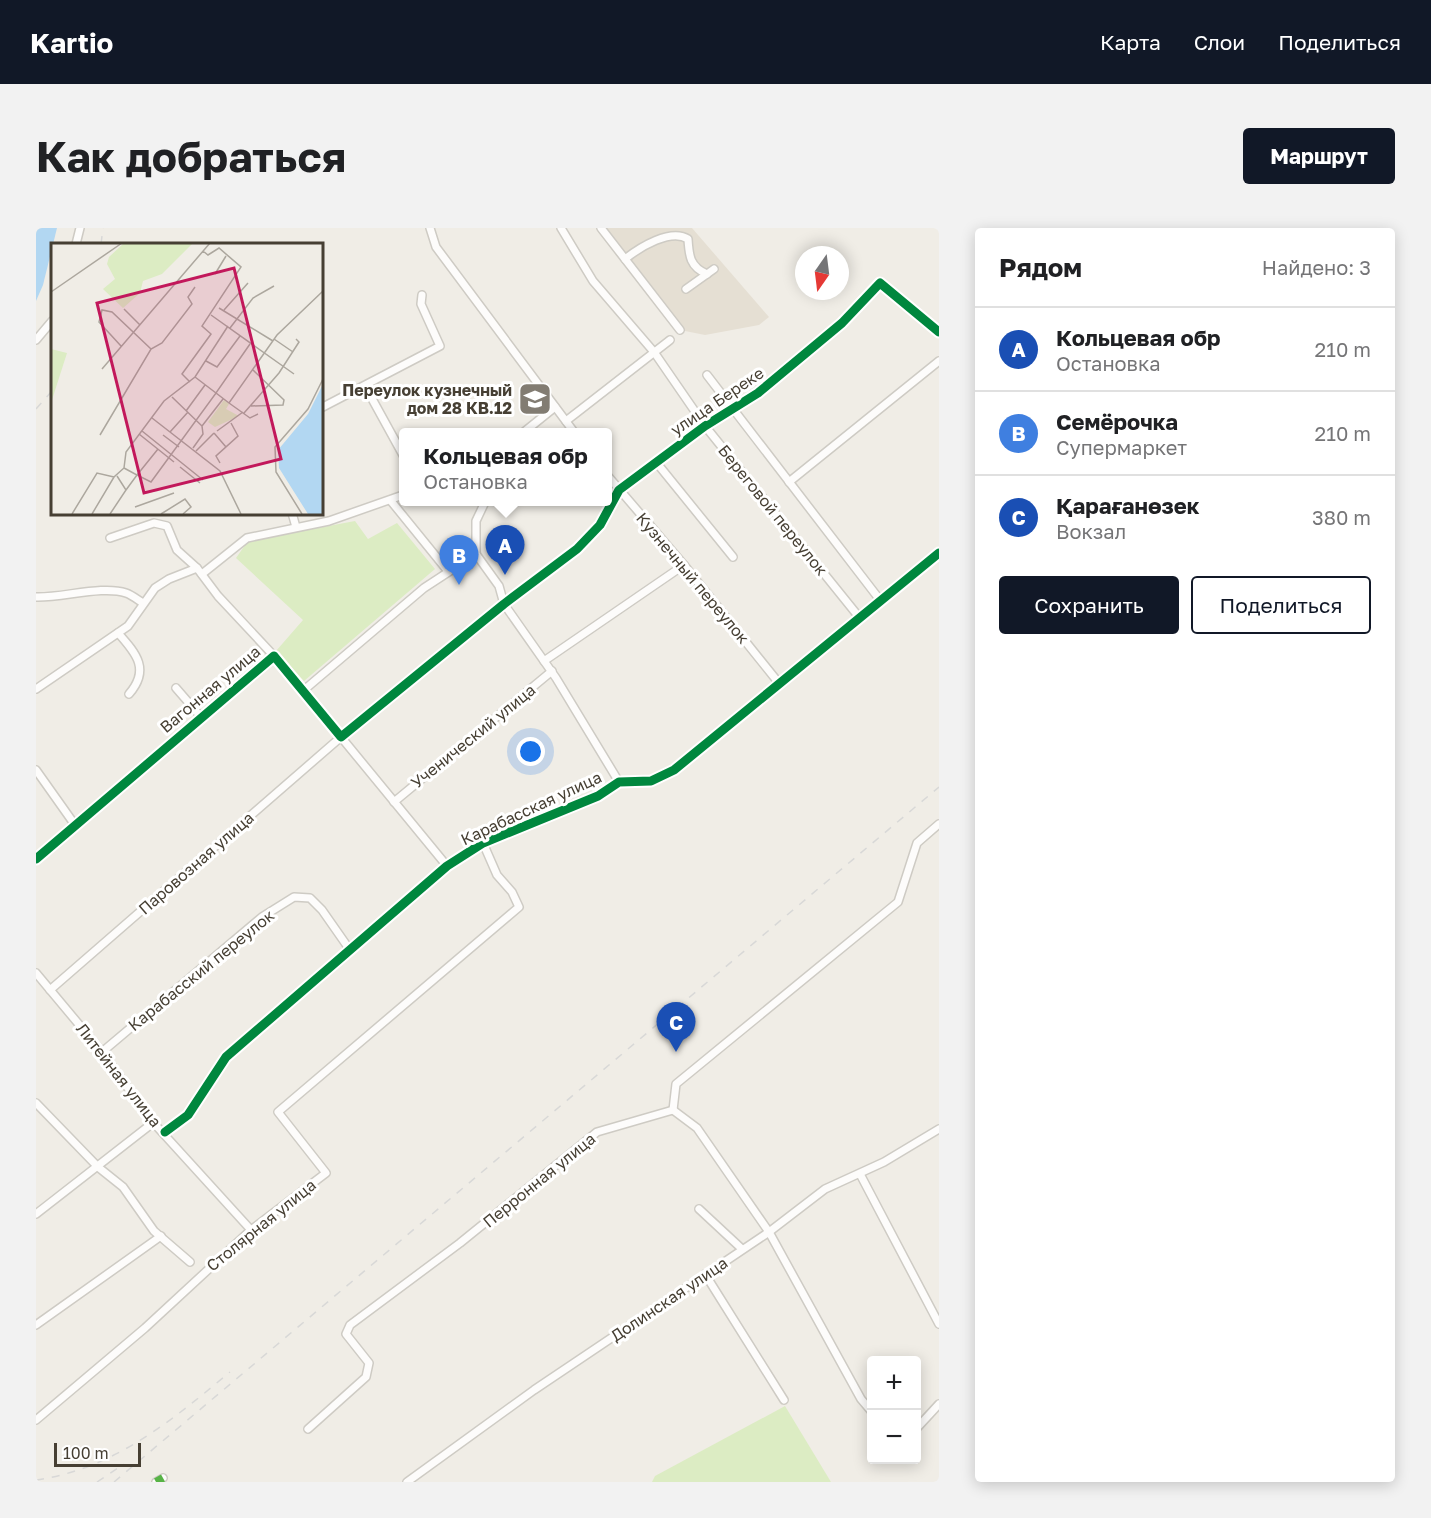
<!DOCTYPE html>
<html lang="ru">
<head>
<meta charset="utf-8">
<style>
	:root { --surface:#fff; --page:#f2f2f2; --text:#202124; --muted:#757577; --line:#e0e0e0; --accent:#111827 }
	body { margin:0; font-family:"Golos Text",sans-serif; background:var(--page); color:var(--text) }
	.controls { position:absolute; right:18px; bottom:18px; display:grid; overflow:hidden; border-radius:6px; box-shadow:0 3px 15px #0003 }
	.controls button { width:54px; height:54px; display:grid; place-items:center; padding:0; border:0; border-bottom:2px solid var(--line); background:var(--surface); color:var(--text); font:30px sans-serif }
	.compass { position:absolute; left:759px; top:18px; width:54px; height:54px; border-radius:50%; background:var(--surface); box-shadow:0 3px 15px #0003; rotate:194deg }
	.scale { position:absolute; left:18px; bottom:15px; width:87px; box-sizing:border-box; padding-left:6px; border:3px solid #463f33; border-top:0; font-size:16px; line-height:21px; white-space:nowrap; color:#463f33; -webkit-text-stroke:4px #fff; paint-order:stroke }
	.you { position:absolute; left:495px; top:524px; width:21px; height:21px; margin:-15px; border:4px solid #fff; border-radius:50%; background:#1a73e8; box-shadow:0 0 0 9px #1a73e833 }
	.badge { display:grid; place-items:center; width:39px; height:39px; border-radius:50%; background:var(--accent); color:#fff; font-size:20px; font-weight:700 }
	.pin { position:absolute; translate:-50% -50px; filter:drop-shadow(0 2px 3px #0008) }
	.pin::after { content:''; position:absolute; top:32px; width:21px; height:18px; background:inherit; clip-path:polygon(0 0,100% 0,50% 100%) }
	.popup { position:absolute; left:363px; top:200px; width:213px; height:78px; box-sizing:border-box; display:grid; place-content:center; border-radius:6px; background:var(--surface); filter:drop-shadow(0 2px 4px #0005); font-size:20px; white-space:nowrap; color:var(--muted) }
	.popup b { font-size:22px; color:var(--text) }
	.popup::after { content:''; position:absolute; left:50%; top:100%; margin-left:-12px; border:12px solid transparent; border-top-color:var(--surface) }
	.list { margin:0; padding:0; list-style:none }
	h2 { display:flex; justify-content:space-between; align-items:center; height:78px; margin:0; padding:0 24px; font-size:26px }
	h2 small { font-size:20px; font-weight:400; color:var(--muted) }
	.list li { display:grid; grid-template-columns:39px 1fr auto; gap:18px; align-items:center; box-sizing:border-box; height:84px; padding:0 24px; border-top:2px solid var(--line) }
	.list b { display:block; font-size:22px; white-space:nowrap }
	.list p { margin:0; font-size:20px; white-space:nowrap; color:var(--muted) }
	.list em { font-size:20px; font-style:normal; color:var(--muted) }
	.actions { display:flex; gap:12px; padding:18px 24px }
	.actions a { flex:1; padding:14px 0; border:2px solid var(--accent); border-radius:6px; text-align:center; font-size:21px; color:var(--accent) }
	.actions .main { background:var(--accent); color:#fff }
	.map { position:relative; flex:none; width:903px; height:1254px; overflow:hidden; border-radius:6px }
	header { display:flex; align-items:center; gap:36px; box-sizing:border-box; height:84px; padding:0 30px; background:var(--accent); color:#fff }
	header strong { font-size:28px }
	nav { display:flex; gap:33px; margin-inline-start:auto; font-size:21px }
	.intro { display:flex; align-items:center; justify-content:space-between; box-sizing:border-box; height:144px; padding:0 36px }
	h1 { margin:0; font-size:42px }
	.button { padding:15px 27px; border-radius:6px; background:var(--accent); color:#fff; font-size:21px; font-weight:700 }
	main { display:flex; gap:36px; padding:0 36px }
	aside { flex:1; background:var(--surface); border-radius:6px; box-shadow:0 3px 15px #0003 }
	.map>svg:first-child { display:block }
</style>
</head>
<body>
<header>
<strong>Kartio</strong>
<nav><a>Карта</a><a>Слои</a><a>Поделиться</a></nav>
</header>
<div class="intro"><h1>Как добраться</h1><a class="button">Маршрут</a></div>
<main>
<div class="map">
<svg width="903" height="1254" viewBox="0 0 903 1254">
	<rect width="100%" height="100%" fill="#f0ede6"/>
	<path fill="#e5dfd3" d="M 565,0 L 656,0 L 733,89 L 723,97 L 669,107 L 644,102 Z"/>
	<g fill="#dcecc3">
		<path d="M 319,293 L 332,311 L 361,295 L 399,341 L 268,453 L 240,423 L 267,392 L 200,330 L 212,313 Z"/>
		<path d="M 749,1178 L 795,1254 L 616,1254 L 619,1248 Z"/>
	</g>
	<path fill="#b2d7f2" d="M 0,0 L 21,0 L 7,57 L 0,73 Z"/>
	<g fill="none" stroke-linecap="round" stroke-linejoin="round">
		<g stroke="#cecbc4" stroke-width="10">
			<g id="minor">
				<path d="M 394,0 L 400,19 L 538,204"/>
				<path d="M 525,0 L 557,53 L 618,124 L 669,198 L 823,389"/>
				<path d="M 565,0 L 644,102"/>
				<path d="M 40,16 L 44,0"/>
				<path d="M 589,31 C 604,19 635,0 652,11 C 653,28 654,39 671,46"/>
				<path d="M 650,61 L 678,41"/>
				<path d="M 0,112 L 16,93"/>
				<path d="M 671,147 L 844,372"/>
				<path d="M 329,158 L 367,227"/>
				<path d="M 285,180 L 404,118 L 385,76 L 386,67"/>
				<path d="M 530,193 L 634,112"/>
				<path d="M 488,204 L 519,179"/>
				<path d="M 620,234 L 697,329"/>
				<path d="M 571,247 L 648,337 L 742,454"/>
				<path d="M 753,254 L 903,133"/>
				<path d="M 355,273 L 411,342"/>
				<path d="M 449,274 L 440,293 L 440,326 L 463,358 L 468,376 L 520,450 L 583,554"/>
				<path d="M 256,285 L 260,299"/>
				<path d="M 74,310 L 118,295 L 131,298 L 141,322 L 161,340 L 182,368 L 238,428"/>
				<path d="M 166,346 L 211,310 L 293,293 L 367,267"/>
				<path d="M 0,369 C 26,370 67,357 90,365 C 96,367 102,372 107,375"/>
				<path d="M 82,405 C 101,426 114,442 93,466"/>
				<path d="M 508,433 L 648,337"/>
				<path d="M 140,460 L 166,490"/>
				<path d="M 0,461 L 92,398 L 119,360 L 133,351 L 161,340"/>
				<path d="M 268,462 L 388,360 L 440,326"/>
				<path d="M 0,542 L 39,597"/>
				<path d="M 358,574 L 516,443"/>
				<path d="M 0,631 L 238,428 L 305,509 L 468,376 L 541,321 L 564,297 L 583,262 L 669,198 L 722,165 L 806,95 L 844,55 L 903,104"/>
				<path d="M 0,745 L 66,824 L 114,891 L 215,1002"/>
				<path d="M 14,762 L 305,509 L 411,638"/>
				<path d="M 66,824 L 226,689 L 258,669 L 274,670 L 286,682 L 314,722"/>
				<path d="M 0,875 L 62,939 L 87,959 L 118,1003 L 154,1034"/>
				<path d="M 637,882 L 640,856 L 862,674 L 881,615 L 903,596"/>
				<path d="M 637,882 L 661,900 L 733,1004 L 825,1171 L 836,1184"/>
				<path d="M 129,904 L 152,887 L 190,829 L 411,638 L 447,615 L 562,568 L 583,554 L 615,553 L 638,542 L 903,325"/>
				<path d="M 824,946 L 903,1096"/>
				<path d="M 663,981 L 706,1021"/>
				<path d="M 0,986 L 118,894"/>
				<path d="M 669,1046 L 748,1172"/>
				<path d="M 0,1097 L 125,1008"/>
				<path d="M 0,1192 L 109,1100 L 215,1002 L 290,945 L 242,884 L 483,679 L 476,664 L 461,647 L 447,615"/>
				<path d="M 272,1201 L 330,1149 L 333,1135 L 310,1106 L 314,1097 L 424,1015 L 561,904 L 637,882"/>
				<path d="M 880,1201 L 903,1176"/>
				<path d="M 120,1254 L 127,1250"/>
				<path d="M 371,1254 L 498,1162 L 733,1004 L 789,961 L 848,934 L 903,901"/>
			</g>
		</g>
		<use href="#minor" stroke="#fdfcfb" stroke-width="7"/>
		<g stroke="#d8d8d7" stroke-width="1.5" stroke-dasharray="8 8" stroke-linecap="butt">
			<path d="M 65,16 L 67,0"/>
			<path d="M 0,181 L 16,163"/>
			<path d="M 0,1252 C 78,1241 135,1193 194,1144"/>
			<path d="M 61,1254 L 88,1236"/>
			<path d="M 78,1254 L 903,559"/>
		</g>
		<path stroke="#57b346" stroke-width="8" stroke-dasharray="15 8" stroke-linecap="butt" d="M 120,1254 L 127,1250"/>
		<g stroke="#fff" stroke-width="13">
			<g id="cycleway">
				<path d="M 0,631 L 238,428 L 305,509 L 468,376 L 541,321 L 564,297 L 583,262 L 669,198 L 722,165 L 806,95 L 844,55 L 903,104"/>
				<path d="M 129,904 L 152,887 L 190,829 L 411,638 L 447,615 L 562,568 L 583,554 L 615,553 L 638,542 L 903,325"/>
			</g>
		</g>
		<use href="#cycleway" stroke="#00873e" stroke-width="9"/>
	</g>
	<defs>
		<g id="university-square" transform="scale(1.725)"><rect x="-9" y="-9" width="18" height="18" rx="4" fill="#827c72" stroke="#fff"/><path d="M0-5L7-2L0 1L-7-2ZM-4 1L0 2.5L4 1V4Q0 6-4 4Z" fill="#fff"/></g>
	</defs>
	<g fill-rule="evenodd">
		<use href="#university-square" x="499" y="171"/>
	</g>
	<g text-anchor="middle" stroke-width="6" stroke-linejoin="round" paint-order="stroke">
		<g font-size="16" font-weight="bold" fill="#463f33" stroke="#fff" text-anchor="end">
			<text x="476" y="168">Переулок кузнечный<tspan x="476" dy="18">дом 28 КВ.12</tspan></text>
		</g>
		<g font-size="16" fill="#463f33" stroke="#fff">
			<text transform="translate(681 173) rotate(-34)" y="6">улица Береке</text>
			<text transform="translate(737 282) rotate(51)" y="6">Береговой переулок</text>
			<text transform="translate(657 350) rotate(50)" y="6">Кузнечный переулок</text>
			<text transform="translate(174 461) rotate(-40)" y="6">Вагонная улица</text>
			<text transform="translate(437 508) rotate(-39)" y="6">Ученический улица</text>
			<text transform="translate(495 580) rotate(-25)" y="6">Карабасская улица</text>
			<text transform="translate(160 635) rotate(-41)" y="6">Паровозная улица</text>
			<text transform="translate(165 742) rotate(-39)" y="6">Карабасский переулок</text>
			<text transform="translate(83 847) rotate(52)" y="6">Литейная улица</text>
			<text transform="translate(503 952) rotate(-39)" y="6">Перронная улица</text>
			<text transform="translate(225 997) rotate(-39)" y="6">Столярная улица</text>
			<text transform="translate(633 1071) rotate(-34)" y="6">Долинская улица</text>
		</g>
	</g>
	<g transform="translate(15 15)">
		<rect width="272" height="272" fill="#f0ede6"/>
		<path d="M 73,0 L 142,0 L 111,31 L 92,38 L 89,50 L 72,65 L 52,46 L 64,36 L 56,21 L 58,14 ZM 0,106 L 16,110 L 0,160 ZM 173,157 L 178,161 L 175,166 L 188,173 L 164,184 L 157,179 Z" fill="#dcecc3"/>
		<path d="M 271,143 L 271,271 L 257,271 L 228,225 L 227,207 L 257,171 Z" fill="#b2d7f2"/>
		<path fill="none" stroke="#aca79e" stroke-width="1.5" d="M 164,31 L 175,13M 0,49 L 71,0M 168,65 L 222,98M 73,66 L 89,82M 173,67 L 197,40M 160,72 L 243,131M 179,85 L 202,55 L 223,43M 223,96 L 242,109M 70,103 L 48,79 L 51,67 L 61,69 L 100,106M 155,118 L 166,124 L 189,93M 51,126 L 159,0M 144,134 L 165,150 L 199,101M 139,139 L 131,131 L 160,91 L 151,83 L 190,24 L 168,5 L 157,12 L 152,8M 121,154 L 151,183 L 152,191 L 142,205M 178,160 L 199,175 L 207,171M 200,163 L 232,162 L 233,157 L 202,127M 135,168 L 154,142M 193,170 L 228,130 L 248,99 L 245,96M 101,175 L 169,228 L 190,271M 151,183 L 172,156M 91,188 L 152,237M 166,188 L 192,169M 119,189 L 137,169M 163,190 L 175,204M 88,191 L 123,219M 49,192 L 100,106 L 111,100 L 141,61 L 137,54 L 144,44M 112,192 L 128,204M 107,206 L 86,232 L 100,239 L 165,150 L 178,160 L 226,92 L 272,48M 145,208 L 163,190M 169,220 L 165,213 L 187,193 L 180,180M 129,224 L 149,240M 73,225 L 86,232 L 75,247M 84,264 L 123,250M 21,271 L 46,230 L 63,234M 41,271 L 63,234 L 73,225 L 75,209 L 113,158 L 144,134 L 177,83M 59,271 L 75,247 L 66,233M 110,271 L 134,256 L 140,264 L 132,271M 251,271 L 225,229 L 224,204 L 257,166 L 272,136"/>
		<path fill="#c2185b" fill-opacity="0.15" stroke="#c2185b" stroke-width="3" d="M 183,25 L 230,216 L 93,250 L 46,60 Z"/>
		<rect width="272" height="272" fill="none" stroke="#463f33" stroke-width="3"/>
	</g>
</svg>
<div class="controls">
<button>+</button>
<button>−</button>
</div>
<svg class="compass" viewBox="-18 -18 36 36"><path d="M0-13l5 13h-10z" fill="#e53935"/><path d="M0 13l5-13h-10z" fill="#757577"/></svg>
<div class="scale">100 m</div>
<div class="you"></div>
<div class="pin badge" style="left:469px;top:347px;background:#1a4fb4">A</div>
<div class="popup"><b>Кольцевая обр</b>Остановка</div>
<div class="pin badge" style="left:423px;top:357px;background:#3f7fe0">B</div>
<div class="pin badge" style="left:640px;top:824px;background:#1a4fb4">C</div>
</div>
<aside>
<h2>Рядом<small>Найдено: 3</small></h2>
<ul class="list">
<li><span class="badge" style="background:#1a4fb4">A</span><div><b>Кольцевая обр</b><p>Остановка</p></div><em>210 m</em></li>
<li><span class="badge" style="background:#3f7fe0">B</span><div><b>Семёрочка</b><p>Супермаркет</p></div><em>210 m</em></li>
<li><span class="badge" style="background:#1a4fb4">C</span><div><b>Қарағанөзек</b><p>Вокзал</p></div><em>380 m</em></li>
</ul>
<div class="actions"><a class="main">Сохранить</a><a>Поделиться</a></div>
</aside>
</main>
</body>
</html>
